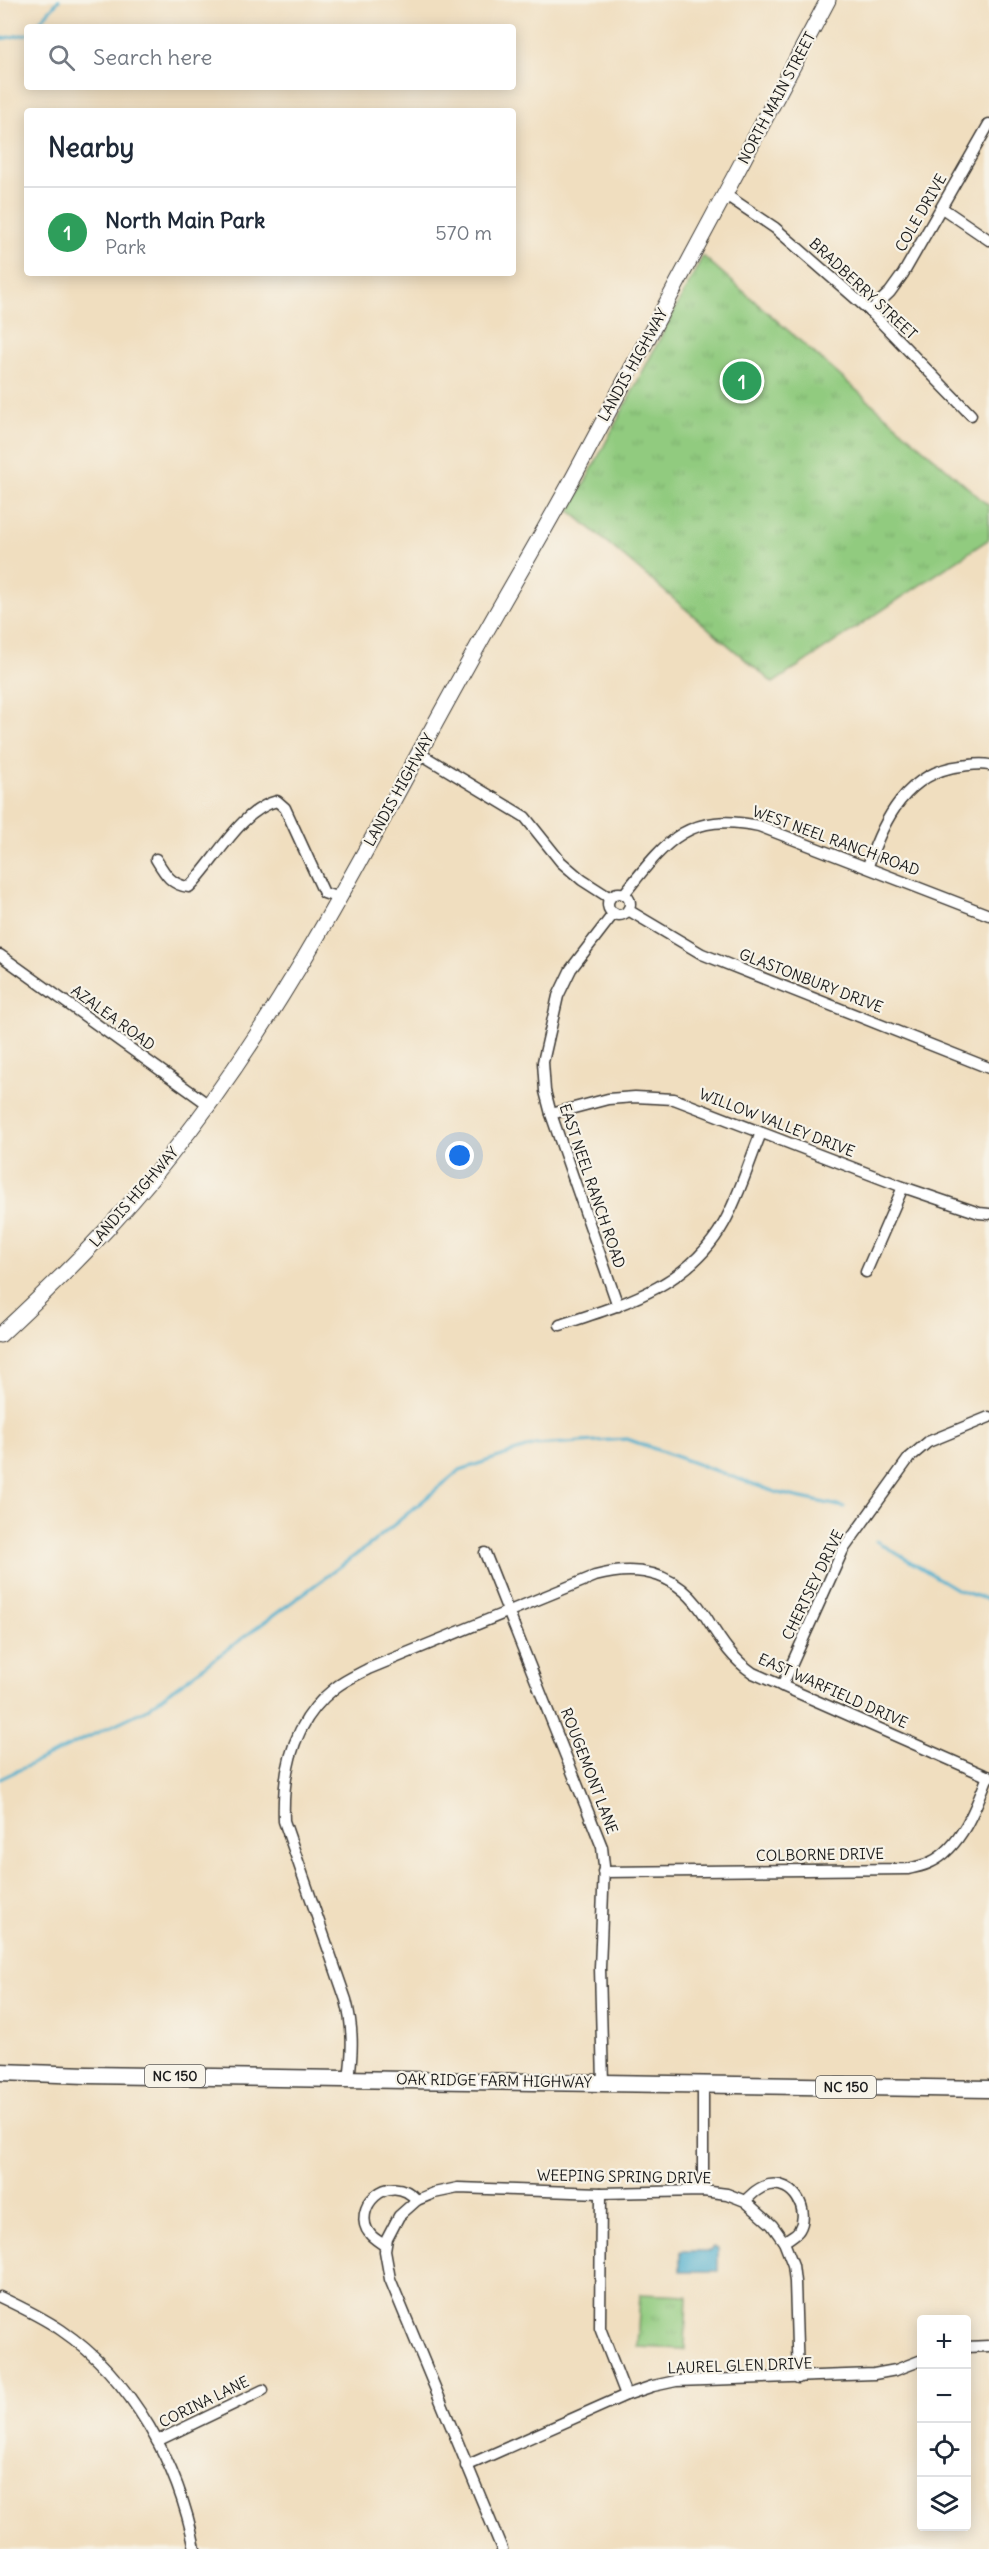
<!DOCTYPE html>
<html lang="en">
<head>
<meta charset="utf-8">
<style>
	:root { --surface:#fff; --page:#f6f6f7; --text:#1f2937; --muted:#747a83; --line:#e0e1e3; --accent:#0b8043 }
	body { margin:0; font-family:Delius,sans-serif; background:var(--page); color:var(--text) }
	.controls { position:absolute; right:18px; bottom:18px; display:grid; overflow:hidden; border-radius:6px; box-shadow:0 3px 15px #0003 }
	.controls button { width:54px; height:54px; display:grid; place-items:center; padding:0; border:0; border-bottom:2px solid var(--line); background:var(--surface); color:var(--text); font:30px sans-serif }
	.you { position:absolute; left:460px; top:1156px; width:21px; height:21px; margin:-15px; border:4px solid #fff; border-radius:50%; background:#1a73e8; box-shadow:0 0 0 9px #1a73e833 }
	.badge { display:grid; place-items:center; width:39px; height:39px; border-radius:50%; background:var(--accent); color:#fff; font-size:20px; font-weight:700 }
	.pin { position:absolute; translate:-50% -50%; border:3px solid #fff; box-shadow:0 2px 6px #0006 }
	.list { margin:0; padding:0; list-style:none }
	h2 { display:flex; justify-content:space-between; align-items:center; height:78px; margin:0; padding:0 24px; font-size:26px }
	h2 small { font-size:20px; font-weight:400; color:var(--muted) }
	.list li { display:grid; grid-template-columns:39px 1fr auto; gap:18px; align-items:center; box-sizing:border-box; height:90px; padding:0 24px; border-top:2px solid var(--line) }
	.list b { display:block; font-size:22px; white-space:nowrap }
	.list p { margin:0; font-size:20px; white-space:nowrap; color:var(--muted) }
	.list em { font-size:20px; font-style:normal; color:var(--muted) }
	.icon { flex:none; width:33px; height:33px; fill:none; stroke:currentColor; stroke-width:2; stroke-linecap:round; stroke-linejoin:round }
	.map { position:relative; flex:none; width:989px; height:2549px; overflow:hidden }
	.search { position:absolute; background:var(--surface); box-shadow:0 3px 15px #0003; left:24px; top:24px; width:492px; height:66px; display:flex; align-items:center; gap:15px; box-sizing:border-box; padding:0 21px; border-radius:6px; color:var(--muted); font-size:22px }
	.panel { position:absolute; background:var(--surface); box-shadow:0 3px 15px #0003; left:24px; top:108px; width:492px; height:168px; border-radius:6px }
	.map>svg:first-child { display:block }
</style>
</head>
<body>
<div class="map">
<svg width="989" height="2549" viewBox="0 0 989 2549">
	<defs>
		<pattern id="park-tufts" width="24" height="20" patternUnits="userSpaceOnUse" patternTransform="scale(1.5)"><rect width="24" height="20" fill="#91cb7f"/><path d="M3 7l-1-3M5 7V3M7 7l1-3M15 17l-1-3M17 17v-4M19 17l1-3" fill="none" stroke="#7cae6d"/></pattern>
	</defs>
	<rect width="100%" height="100%" fill="#f7f3e8"/>
	<filter id="ink" filterUnits="userSpaceOnUse"><feTurbulence type="fractalNoise" baseFrequency=".0167" numOctaves="2"/><feDisplacementMap in="SourceGraphic" scale="12" xChannelSelector="R" yChannelSelector="G"/><feConvolveMatrix kernelMatrix="1 2 1 2 8 2 1 2 1" color-interpolation-filters="sRGB"/></filter>
	<filter id="wash" filterUnits="userSpaceOnUse"><feTurbulence type="fractalNoise" baseFrequency=".008" numOctaves="4" result="noise"/><feDisplacementMap in="SourceGraphic" scale="24" xChannelSelector="R" yChannelSelector="G"/><feGaussianBlur stdDeviation="1.35" result="paint"/><feColorMatrix in="noise" values="0 0 0 0 0 0 0 0 0 0 0 0 0 0 0 0 0 1.4 0 .05"/><feComposite in="paint" operator="in"/></filter>
	<g filter="url(#wash)">
		<rect width="100%" height="100%" fill="#f0debf"/>
		<g fill="url(#park-tufts)" stroke="#56744e" stroke-width="1.5">
			<path d="M 703,256 L 989,506 L 989,539 L 773,683 L 570,511 Z"/>
			<path d="M 640,2294 L 687,2296 L 685,2349 L 637,2347 Z"/>
		</g>
		<path fill="#4eaecd" stroke="#356574" stroke-width="1.5" d="M 713,2247 L 718,2249 L 718,2271 L 680,2271 L 680,2251 L 710,2251 Z"/>
		<g fill="none" stroke-linecap="round" stroke-linejoin="round">
			<g stroke="#4eaecd" stroke-width="3">
				<path d="M 35,27 L 59,0"/>
				<path d="M 0,39 L 27,34"/>
				<path d="M 876,1541 L 958,1590 L 989,1600"/>
				<path d="M 0,1779 L 145,1710 L 372,1543 L 460,1470 L 535,1445 L 627,1439 L 778,1493 L 844,1507"/>
			</g>
		</g>
	</g>
	<g filter="url(#ink)">
		<g fill="none" stroke-linecap="round" stroke-linejoin="round">
			<g stroke="#3c3934" stroke-width="13">
				<g id="minor">
					<path d="M 726,195 L 775,228 L 870,311 L 971,415"/>
					<path d="M 942,208 L 989,240"/>
					<path d="M 870,311 L 890,292 L 903,274 L 989,124"/>
					<path d="M 419,753 L 525,817 L 561,862 L 582,880 L 610,898"/>
					<path d="M 156,859 C 165,874 171,885 189,887 C 215,862 240,810 277,801 L 285,808 L 324,893 L 339,898"/>
					<path d="M 868,866 C 883,820 907,772 961,766 C 970,765 980,763 989,765"/>
					<circle cx="619" cy="904" r="11"/>
					<path d="M 624,894 C 665,843 686,811 759,826 L 989,915"/>
					<path d="M 628,910 L 702,954 L 989,1068"/>
					<path d="M 614,913 L 571,969 L 558,996 L 543,1062 L 545,1091 L 551,1114 L 618,1306"/>
					<path d="M 0,955 L 209,1105"/>
					<path d="M 551,1114 L 608,1099 L 635,1097 L 674,1099 L 903,1187 L 979,1213 L 989,1214"/>
					<path d="M 866,1272 L 903,1187"/>
					<path d="M 560,1325 C 624,1304 689,1286 724,1223 C 740,1194 749,1162 761,1133"/>
					<path d="M 485,1553 L 602,1847 L 604,1866 L 600,1968 L 603,2083"/>
					<path d="M 782,1686 L 843,1550 L 909,1458 L 928,1442 L 989,1417"/>
					<path d="M 603,1872 L 908,1869 C 915,1867 924,1866 931,1862 C 961,1848 977,1805 988,1776"/>
					<path d="M 349,2078 C 353,2050 353,2027 346,2000 L 284,1821 C 282,1770 293,1721 335,1688 C 345,1680 357,1675 368,1669 L 595,1576 C 642,1563 679,1574 706,1617 C 720,1639 730,1657 753,1673 L 989,1777"/>
					<path d="M 703,2084 L 703,2191"/>
					<path d="M 601,2193 L 600,2328 L 626,2395"/>
					<path d="M 745,2201 C 752,2194 759,2187 769,2185 C 793,2180 811,2210 799,2230 C 796,2235 788,2238 784,2242"/>
					<path d="M 385,2246 C 380,2242 374,2239 370,2234 C 350,2210 388,2168 417,2200"/>
					<path d="M 0,2297 C 21,2307 42,2317 61,2330 C 133,2379 179,2465 195,2549"/>
					<path d="M 966,2347 L 989,2346"/>
					<path d="M 157,2441 L 263,2390"/>
					<path d="M 466,2466 L 626,2395 L 653,2386 L 676,2381 L 874,2374 L 896,2370 L 922,2360"/>
					<path d="M 502,2549 L 390,2279 L 385,2251 L 387,2239 L 399,2216 L 417,2200 L 434,2193 L 458,2188 L 601,2193 L 703,2191 L 727,2194 L 745,2201 L 772,2225 L 784,2242 L 793,2265 L 795,2282 L 798,2378"/>
				</g>
			</g>
			<g stroke="#3c3934" stroke-width="17">
				<path id="secondary" d="M 0,1335 C 60,1279 118,1222 169,1157 C 290,1006 375,830 469,662 C 503,600 540,539 574,476 C 659,318 744,159 828,0"/>
			</g>
			<g stroke="#3c3934" stroke-width="19">
				<path id="primary" d="M 0,2072 L 87,2075 L 989,2089"/>
			</g>
			<use href="#minor" stroke="#fff" stroke-width="10"/>
			<use href="#secondary" stroke="#fff" stroke-width="15"/>
			<use href="#primary" stroke="#fff" stroke-width="16"/>
		</g>
	</g>
	<g text-anchor="middle" stroke-width="4.5" stroke-linejoin="round" paint-order="stroke">
		<g fill="#f7f3e8" stroke="#5e5c59" stroke-width="1.5">
			<rect x="145" y="2065" width="60" height="22" rx="4.5"/>
			<rect x="816" y="2076" width="60" height="22" rx="4.5"/>
		</g>
		<g font-size="14" font-weight="bold" fill="#1c1c1c">
			<text x="175" y="2081">NC 150</text>
			<text x="846" y="2092">NC 150</text>
		</g>
		<g font-size="15" fill="#1c1c1c" stroke="#f7f3e8">
			<text transform="translate(777 98) rotate(-62)" y="5">NORTH MAIN STREET</text>
			<text transform="translate(921 213) rotate(-60)" y="5">COLE DRIVE</text>
			<text transform="translate(863 289) rotate(43)" y="5">BRADBERRY STREET</text>
			<text transform="translate(633 365) rotate(-61)" y="5">LANDIS HIGHWAY</text>
			<text transform="translate(399 790) rotate(-61)" y="5">LANDIS HIGHWAY</text>
			<text transform="translate(836 841) rotate(20)" y="5">WEST NEEL RANCH ROAD</text>
			<text transform="translate(811 981) rotate(21)" y="5">GLASTONBURY DRIVE</text>
			<text transform="translate(113 1018) rotate(36)" y="5">AZALEA ROAD</text>
			<text transform="translate(777 1123) rotate(21)" y="5">WILLOW VALLEY DRIVE</text>
			<text transform="translate(592 1186) rotate(71)" y="5">EAST NEEL RANCH ROAD</text>
			<text transform="translate(134 1197) rotate(-49)" y="5">LANDIS HIGHWAY</text>
			<text transform="translate(813 1585) rotate(-64)" y="5">CHERTSEY DRIVE</text>
			<text transform="translate(833 1691) rotate(24)" y="5">EAST WARFIELD DRIVE</text>
			<text transform="translate(589 1771) rotate(69)" y="5">ROUGEMONT LANE</text>
			<text transform="translate(820 1855) rotate(-1)" y="5">COLBORNE DRIVE</text>
			<text transform="translate(494 2081) rotate(1)" y="5">OAK RIDGE FARM HIGHWAY</text>
			<text transform="translate(624 2177) rotate(1)" y="5">WEEPING SPRING DRIVE</text>
			<text transform="translate(740 2366) rotate(-2)" y="5">LAUREL GLEN DRIVE</text>
			<text transform="translate(204 2402) rotate(-26)" y="5">CORINA LANE</text>
		</g>
	</g>
</svg>
<div class="controls">
<button>+</button>
<button>−</button>
<button><svg class="icon" aria-label="locate" viewBox="0 0 24 24"><circle cx="12" cy="12" r="6"/><path d="M12 2v4M12 18v4M2 12h4M18 12h4"/></svg></button>
<button><svg class="icon" aria-label="layers" viewBox="0 0 24 24"><path d="M12 4l9 5-9 5-9-5zM3 14l9 5 9-5"/></svg></button>
</div>
<div class="you"></div>
<div class="pin badge" style="left:742px;top:381px;background:#2e9e5b">1</div>
<div class="search"><svg class="icon" aria-label="search" viewBox="0 0 24 24"><circle cx="10" cy="10" r="6"/><path d="M15 15l6 6"/></svg>Search here</div>
<section class="panel">
<h2>Nearby<small></small></h2>
<ul class="list">
<li><span class="badge" style="background:#2e9e5b">1</span><div><b>North Main Park</b><p>Park</p></div><em>570 m</em></li>
</ul>
</section>
</div>
</body>
</html>
